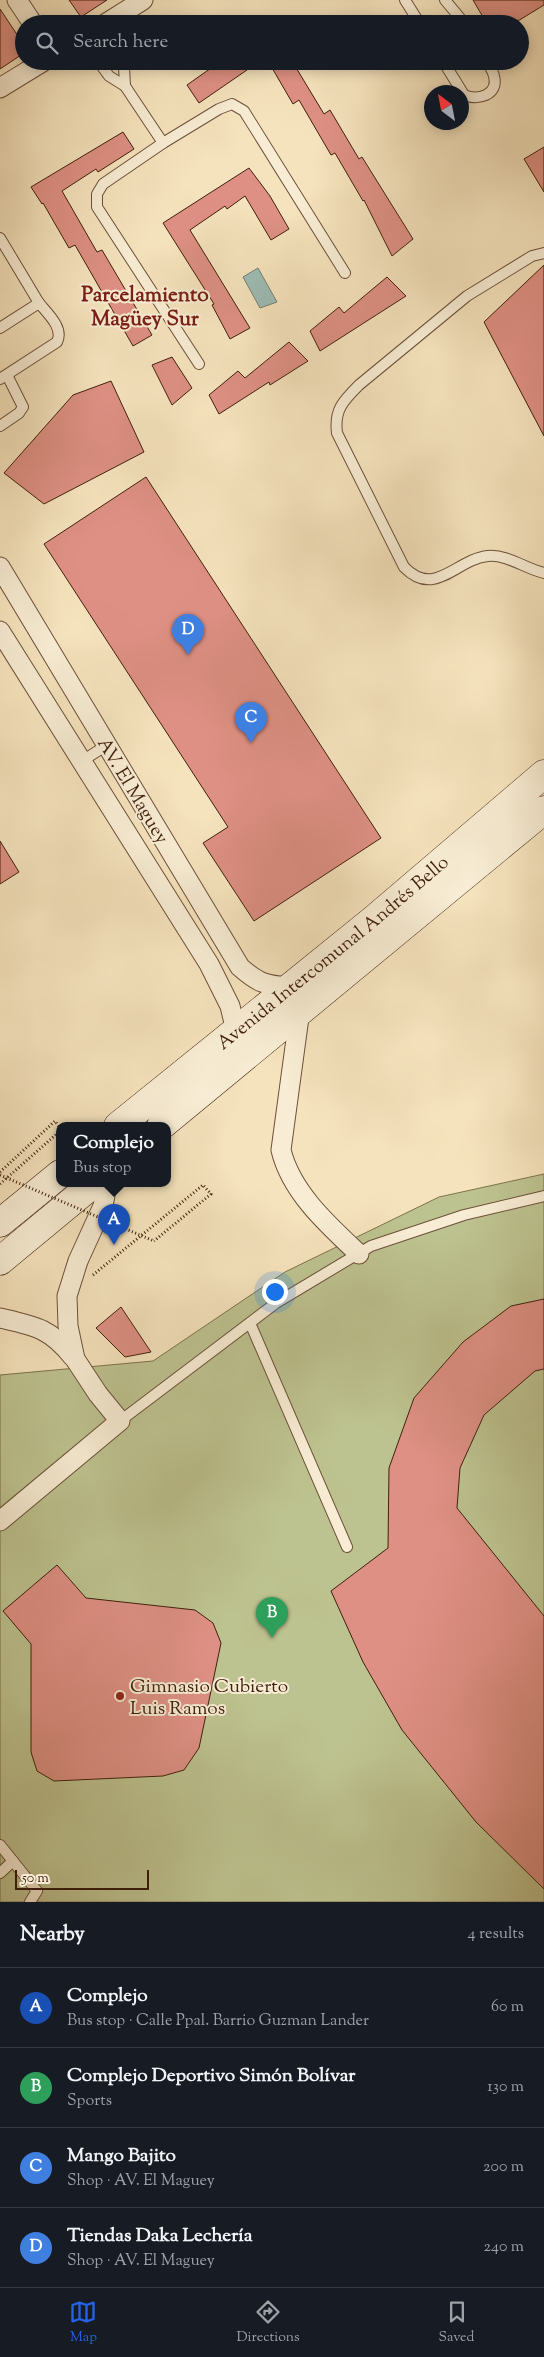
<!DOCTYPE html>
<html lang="en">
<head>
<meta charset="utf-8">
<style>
	:root { --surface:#171b24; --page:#20242c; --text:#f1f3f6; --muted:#9ea1a6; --line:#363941; --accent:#2563eb }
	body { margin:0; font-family:"Sorts Mill Goudy",serif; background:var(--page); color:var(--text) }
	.compass { position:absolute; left:424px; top:85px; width:45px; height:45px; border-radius:50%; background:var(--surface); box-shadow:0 2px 12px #0003; rotate:328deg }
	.scale { position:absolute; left:15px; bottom:12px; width:134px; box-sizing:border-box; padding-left:5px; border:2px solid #401f0d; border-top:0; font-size:14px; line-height:18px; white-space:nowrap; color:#401f0d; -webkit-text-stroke:4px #f8edd4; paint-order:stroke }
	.you { position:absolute; left:274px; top:1291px; width:18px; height:18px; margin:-12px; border:4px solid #fff; border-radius:50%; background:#1a73e8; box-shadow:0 0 0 8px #1a73e833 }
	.badge { display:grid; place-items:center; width:32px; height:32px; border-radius:50%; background:var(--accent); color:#fff; font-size:16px; font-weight:700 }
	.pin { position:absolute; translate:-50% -41px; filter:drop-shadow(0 1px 2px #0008) }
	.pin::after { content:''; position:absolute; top:26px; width:18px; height:15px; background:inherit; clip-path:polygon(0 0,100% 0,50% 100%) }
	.popup { position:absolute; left:56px; top:1122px; width:115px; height:65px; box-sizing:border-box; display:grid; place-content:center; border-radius:10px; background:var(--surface); filter:drop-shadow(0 1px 4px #0005); font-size:16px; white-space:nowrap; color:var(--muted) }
	.popup b { font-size:19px; color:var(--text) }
	.popup::after { content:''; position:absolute; left:50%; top:100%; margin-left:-10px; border:10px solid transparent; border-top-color:var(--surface) }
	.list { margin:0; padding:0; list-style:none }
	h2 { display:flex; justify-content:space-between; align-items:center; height:65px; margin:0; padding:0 20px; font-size:21px }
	h2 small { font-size:16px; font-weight:400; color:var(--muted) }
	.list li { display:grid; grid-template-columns:32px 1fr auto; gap:15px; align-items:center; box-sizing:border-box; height:80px; padding:0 20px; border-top:1px solid var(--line) }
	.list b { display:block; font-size:19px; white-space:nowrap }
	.list p { margin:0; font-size:16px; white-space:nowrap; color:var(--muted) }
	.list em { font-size:16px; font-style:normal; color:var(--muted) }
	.icon { flex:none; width:28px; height:28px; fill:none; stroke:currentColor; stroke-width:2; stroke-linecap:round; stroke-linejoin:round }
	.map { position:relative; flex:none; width:544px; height:1902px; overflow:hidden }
	.search { position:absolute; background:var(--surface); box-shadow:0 2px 12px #0003; left:15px; right:15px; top:15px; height:55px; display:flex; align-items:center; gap:12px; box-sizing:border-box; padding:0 18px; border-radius:28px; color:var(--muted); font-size:19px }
	.sheet { height:385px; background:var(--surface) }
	nav { display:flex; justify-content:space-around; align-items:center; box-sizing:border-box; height:70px; border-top:1px solid var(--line); background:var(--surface); font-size:14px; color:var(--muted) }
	nav a { display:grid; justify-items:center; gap:2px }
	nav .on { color:var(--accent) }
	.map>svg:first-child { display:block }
</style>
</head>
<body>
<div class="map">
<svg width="544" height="1902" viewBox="0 0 544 1902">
	<rect width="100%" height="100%" fill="#f5e3bd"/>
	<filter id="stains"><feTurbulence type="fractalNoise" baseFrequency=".004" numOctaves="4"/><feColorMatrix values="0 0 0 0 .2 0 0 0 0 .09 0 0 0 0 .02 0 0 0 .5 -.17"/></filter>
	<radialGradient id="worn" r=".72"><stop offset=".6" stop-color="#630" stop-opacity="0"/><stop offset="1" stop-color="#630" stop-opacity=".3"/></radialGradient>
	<path fill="#bdc390" stroke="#7e714e" d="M 544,1174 L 544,1902 L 0,1902 L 0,1375 L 153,1361 L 285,1272 L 439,1197 Z"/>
	<path fill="#9dbdb6" stroke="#787e72" d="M 258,268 L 277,302 L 260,308 L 243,277 Z"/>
	<g fill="#de9084" stroke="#401f0d">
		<path d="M 69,0 L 107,0 L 81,17 Z"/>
		<path d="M 473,0 L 544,0 L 544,5 L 513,24 L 487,24 Z"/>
		<path d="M 0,9 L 24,45 L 24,53 L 0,69 Z"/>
		<path d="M 221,61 L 260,61 L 199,103 L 187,85 Z"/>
		<path d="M 268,61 L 292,61 L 324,114 L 330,110 L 359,159 L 362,157 L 413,239 L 392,256 L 364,200 L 363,201 L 335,153 L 331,155 L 299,100 L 293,104 Z"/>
		<path d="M 123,132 L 134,149 L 98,172 L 96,169 L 62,191 L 97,252 L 102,250 L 152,335 L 133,346 L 75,245 L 69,248 L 43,203 L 42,204 L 31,187 Z"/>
		<path d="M 544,147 L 544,192 L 524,159 Z"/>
		<path d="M 249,168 L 270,196 L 289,229 L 271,240 L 245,196 L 227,209 L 225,206 L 190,230 L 250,328 L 230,339 L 212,305 L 214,304 L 163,223 Z"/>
		<path d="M 544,265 L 544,436 L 484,322 Z"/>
		<path d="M 387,277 L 406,296 L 320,351 L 310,331 L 339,307 L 344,313 Z"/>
		<path d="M 289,342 L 308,361 L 270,385 L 269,382 L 219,414 L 209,395 L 238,371 L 245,378 Z"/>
		<path d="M 172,357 L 192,388 L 172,405 L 152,365 Z"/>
		<path d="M 111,381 L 144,452 L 44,504 L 4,473 L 73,395 Z"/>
		<path d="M 146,477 L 381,838 L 254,921 L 203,843 L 228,827 L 44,544 Z"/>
		<path d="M 0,841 L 19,872 L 0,884 Z"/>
		<path d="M 544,1299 L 544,1369 L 535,1371 L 484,1415 L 460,1468 L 457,1508 L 544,1616 L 544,1889 L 476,1822 L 402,1730 L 363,1662 L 331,1591 L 388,1548 L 389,1468 L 414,1398 L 463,1342 L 511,1306 Z"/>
		<path d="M 121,1307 L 151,1352 L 125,1357 L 96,1328 Z"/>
		<path d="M 57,1565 L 86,1598 L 195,1610 L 213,1623 L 221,1643 L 199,1748 L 184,1770 L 163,1776 L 54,1781 L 37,1771 L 31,1752 L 31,1644 L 3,1611 Z"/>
	</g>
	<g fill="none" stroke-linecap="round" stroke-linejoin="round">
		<g stroke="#6d5039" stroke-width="12">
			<g id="lane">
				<path d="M 405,0 L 420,24"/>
				<path d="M 445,0 L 465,24"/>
				<path d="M 98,61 L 109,76 L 125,86 L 163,143"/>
				<path d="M 121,61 L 124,67 L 125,86"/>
				<path d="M 443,61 L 464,95 C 478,101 499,95 494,76 C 493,71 489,66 487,61"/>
				<path d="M 0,238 L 39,303 L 0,328"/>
				<path d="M 544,253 L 532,256 L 467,296 L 359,385 C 343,401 334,410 337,433 L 404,567 C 435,599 456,559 488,556 C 507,554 526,569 544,573"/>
				<path d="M 199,364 L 97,207 L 97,194 L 103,184 L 163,143 L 219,109 L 232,104 L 244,111 L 345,273"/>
				<path d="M 0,379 L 57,342 C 64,328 48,314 39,303"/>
				<path d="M 0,426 L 19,413 L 23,407 L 7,375"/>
				<path d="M 82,761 L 107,745"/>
				<path d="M 250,1323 L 347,1547"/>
				<path d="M 120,1421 L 276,1303 L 371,1246 L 464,1215 L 544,1196"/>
				<path d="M 0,1845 L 37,1891 L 30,1902"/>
				<path d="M 0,1873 L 13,1861"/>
			</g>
		</g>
		<g stroke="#6d5039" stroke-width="21">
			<g id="street">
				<path d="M 17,0 L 33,24"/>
				<path d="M 105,24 L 143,0"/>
				<path d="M 0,88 L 44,61"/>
				<path d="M 0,567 L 240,967 C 258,983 265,985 289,987"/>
				<path d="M 0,631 L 209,964 L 230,1006 L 236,1031"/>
				<path d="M 300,1010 L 281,1150 C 291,1192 328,1225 359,1254"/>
				<path d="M 0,1318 C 35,1326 50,1328 73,1357"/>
				<path d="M 0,1521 L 120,1421 L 98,1394 L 75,1359 L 68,1326 L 67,1296 L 78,1261 L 103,1206 L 107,1184"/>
			</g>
		</g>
		<g stroke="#401f0d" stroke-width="29">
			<g id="secondary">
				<path id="s1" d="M 118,1126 L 373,920 L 544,774"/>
				<path d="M 161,1126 L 544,810"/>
				<path d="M 0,1223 L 60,1174"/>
				<path d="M 0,1261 L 93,1184"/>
			</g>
		</g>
		<g stroke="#401f0d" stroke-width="3" stroke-dasharray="1 2.5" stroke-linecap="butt">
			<path d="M 0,1172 L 55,1121 L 60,1128"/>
			<path d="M 0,1184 L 60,1131"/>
			<path d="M 93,1275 L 203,1185 L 211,1194 L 154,1241"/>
		</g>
		<use href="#lane" stroke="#f8edd4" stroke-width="10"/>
		<use href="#street" stroke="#f8edd4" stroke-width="19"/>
		<use href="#secondary" stroke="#f8edd4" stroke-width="28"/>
		<path stroke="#401f0d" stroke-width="3" stroke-dasharray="1 2.5" stroke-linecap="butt" d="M 0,1175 L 154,1241"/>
	</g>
	<circle fill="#8f2418" stroke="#f8edd4" stroke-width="2" cx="120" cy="1696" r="5"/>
	<g text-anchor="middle" stroke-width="4" stroke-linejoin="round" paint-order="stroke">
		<g font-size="19" fill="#401f0d" stroke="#f8edd4">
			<text transform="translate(134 790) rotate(59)" y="7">AV. El Maguey</text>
			<text dy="7" stroke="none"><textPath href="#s1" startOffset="276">Avenida Intercomunal Andrés Bello</textPath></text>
		</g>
		<g font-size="19" fill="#401f0d" stroke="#f8edd4" text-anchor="start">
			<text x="130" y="1692">Gimnasio Cubierto<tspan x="130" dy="22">Luis Ramos</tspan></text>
		</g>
		<g font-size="21" font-weight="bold" fill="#7a1f14" stroke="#f8edd4">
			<text x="145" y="301">Parcelamiento<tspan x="145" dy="24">Magüey Sur</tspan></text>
		</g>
	</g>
	<rect width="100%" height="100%" filter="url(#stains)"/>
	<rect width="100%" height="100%" fill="url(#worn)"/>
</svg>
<svg class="compass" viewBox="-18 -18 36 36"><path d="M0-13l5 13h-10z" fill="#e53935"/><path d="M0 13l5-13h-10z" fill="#9ea1a6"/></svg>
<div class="scale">50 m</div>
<div class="you"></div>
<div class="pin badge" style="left:114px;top:1245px;background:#1a4fb4">A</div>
<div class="popup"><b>Complejo</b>Bus stop</div>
<div class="pin badge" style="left:272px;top:1638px;background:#2e9e5b">B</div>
<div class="pin badge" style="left:251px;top:743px;background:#3f7fe0">C</div>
<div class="pin badge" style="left:188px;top:655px;background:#3f7fe0">D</div>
<div class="search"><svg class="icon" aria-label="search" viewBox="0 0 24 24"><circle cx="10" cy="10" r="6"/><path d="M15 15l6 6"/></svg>Search here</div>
</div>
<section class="sheet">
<h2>Nearby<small>4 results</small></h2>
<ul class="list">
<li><span class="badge" style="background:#1a4fb4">A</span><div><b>Complejo</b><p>Bus stop · Calle Ppal. Barrio Guzman Lander</p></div><em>60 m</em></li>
<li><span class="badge" style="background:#2e9e5b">B</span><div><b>Complejo Deportivo Simón Bolívar</b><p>Sports</p></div><em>130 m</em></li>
<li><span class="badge" style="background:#3f7fe0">C</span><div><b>Mango Bajito</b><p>Shop · AV. El Maguey</p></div><em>200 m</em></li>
<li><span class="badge" style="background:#3f7fe0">D</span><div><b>Tiendas Daka Lechería</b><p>Shop · AV. El Maguey</p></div><em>240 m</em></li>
</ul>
</section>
<nav>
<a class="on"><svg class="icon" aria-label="map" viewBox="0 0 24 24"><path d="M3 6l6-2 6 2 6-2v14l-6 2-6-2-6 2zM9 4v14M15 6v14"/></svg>Map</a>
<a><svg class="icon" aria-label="directions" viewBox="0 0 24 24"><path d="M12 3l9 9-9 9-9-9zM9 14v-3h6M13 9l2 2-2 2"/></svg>Directions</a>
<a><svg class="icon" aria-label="saved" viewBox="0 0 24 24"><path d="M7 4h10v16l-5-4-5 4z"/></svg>Saved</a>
</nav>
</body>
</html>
